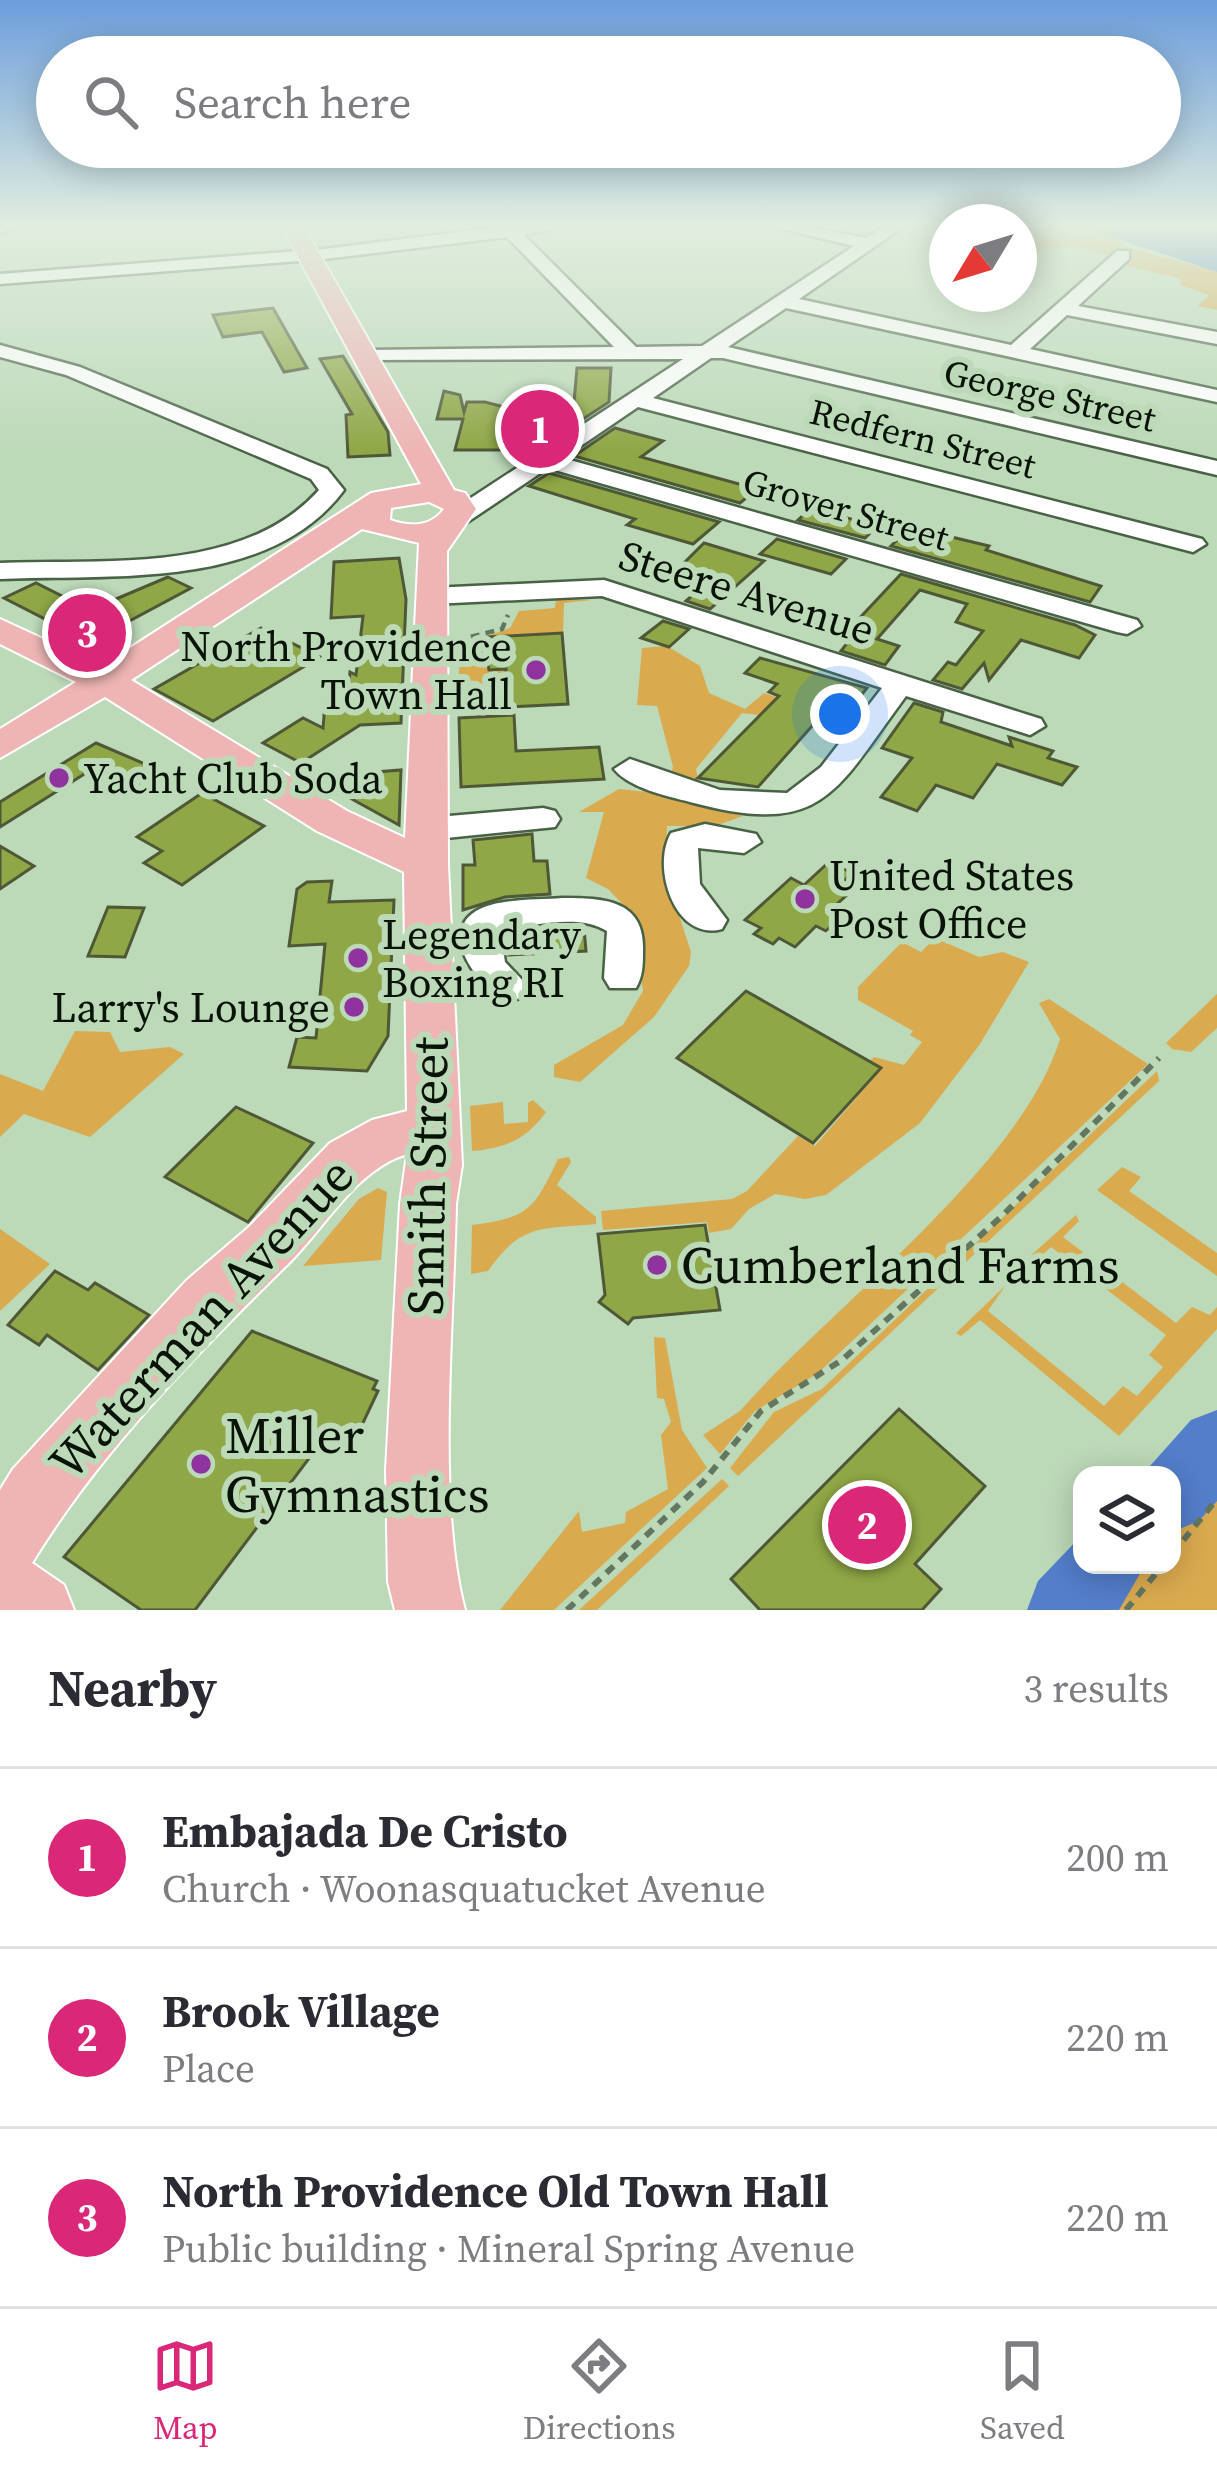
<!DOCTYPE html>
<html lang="en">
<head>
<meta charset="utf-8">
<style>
	:root { --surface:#fff; --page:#f2f2f3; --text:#2b2b33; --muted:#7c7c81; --line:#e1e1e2; --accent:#db2777 }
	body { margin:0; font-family:"Source Serif 4",serif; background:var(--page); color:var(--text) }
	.controls { position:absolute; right:36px; bottom:36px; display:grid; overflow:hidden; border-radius:24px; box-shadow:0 6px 30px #0003 }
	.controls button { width:108px; height:108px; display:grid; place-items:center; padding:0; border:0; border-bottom:3px solid var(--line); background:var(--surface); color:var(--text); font:60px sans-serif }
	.compass { position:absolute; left:929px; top:204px; width:108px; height:108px; border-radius:50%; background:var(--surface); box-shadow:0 6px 30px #0003; rotate:232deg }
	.you { position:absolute; left:840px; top:714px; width:42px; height:42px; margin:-30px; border:9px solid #fff; border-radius:50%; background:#1a73e8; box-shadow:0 0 0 18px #1a73e833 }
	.badge { display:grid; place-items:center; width:78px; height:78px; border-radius:50%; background:var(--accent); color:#fff; font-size:39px; font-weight:700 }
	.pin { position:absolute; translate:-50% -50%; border:6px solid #fff; box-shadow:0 3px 12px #0006 }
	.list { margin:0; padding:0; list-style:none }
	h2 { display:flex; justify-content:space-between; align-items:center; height:156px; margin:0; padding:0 48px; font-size:51px }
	h2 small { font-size:39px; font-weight:400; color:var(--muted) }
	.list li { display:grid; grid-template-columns:78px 1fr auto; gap:36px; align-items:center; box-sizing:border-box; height:180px; padding:0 48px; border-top:3px solid var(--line) }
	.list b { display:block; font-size:45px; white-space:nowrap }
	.list p { margin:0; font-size:39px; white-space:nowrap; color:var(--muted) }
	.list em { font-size:39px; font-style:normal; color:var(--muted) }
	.icon { flex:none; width:66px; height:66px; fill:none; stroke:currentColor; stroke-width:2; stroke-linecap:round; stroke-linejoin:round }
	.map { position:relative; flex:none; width:1217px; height:1610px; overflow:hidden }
	.search { position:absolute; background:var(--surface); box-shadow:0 6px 30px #0003; left:36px; right:36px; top:36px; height:132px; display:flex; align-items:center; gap:30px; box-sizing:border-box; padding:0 42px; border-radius:66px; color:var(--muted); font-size:45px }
	.sheet { height:696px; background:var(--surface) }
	nav { display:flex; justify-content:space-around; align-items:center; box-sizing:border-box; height:168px; border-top:3px solid var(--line); background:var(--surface); font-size:33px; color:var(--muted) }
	nav a { display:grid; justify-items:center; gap:6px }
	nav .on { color:var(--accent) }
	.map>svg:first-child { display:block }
</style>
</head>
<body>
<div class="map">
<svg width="1217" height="1610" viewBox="0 0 1217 1610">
	<rect width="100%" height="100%" fill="#bcd9b8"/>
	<g fill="#daaa4f">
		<path d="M 1019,227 L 1126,227 L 1112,235 L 1125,247 L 1217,271 L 1217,310 L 1198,306 L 1209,295 L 1180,285 L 1182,279 L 1120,264 L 1123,259 L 1076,247 L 1040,249 L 1037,258 L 1019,265 Z"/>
		<path d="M 556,599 L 591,600 L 564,603 L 563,632 L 473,641 L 510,628 L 519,611 L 555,608 Z"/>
		<path d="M 667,646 L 700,666 L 709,693 L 745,709 L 764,693 L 835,717 L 834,722 L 845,726 L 838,737 L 797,720 L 742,713 L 696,769 L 700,790 L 743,816 L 715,826 L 667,826 L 666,875 L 691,952 L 689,966 L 654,1017 L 580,1082 L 554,1077 L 554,1065 L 623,1025 L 643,991 L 632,914 L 608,889 L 586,878 L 604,812 L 579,812 L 619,789 L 666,794 L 673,767 L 657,706 L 637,705 L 642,648 Z"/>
		<path d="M 460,663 L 505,671 L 507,707 L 458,709 L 459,695 L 475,695 L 483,686 L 478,681 L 458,680 Z"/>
		<path d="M 935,938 L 979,957 L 1003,952 L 1029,962 L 980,1044 L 920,1123 L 826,1195 L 805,1199 L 775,1194 L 749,1209 L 731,1229 L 709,1233 L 707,1222 L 603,1230 L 601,1211 L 732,1199 L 747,1191 L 798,1136 L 815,1146 L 882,1068 L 870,1061 L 874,1057 L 904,1065 L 922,1042 L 910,1035 L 913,1031 L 858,1000 L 858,987 L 902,942 L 921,952 Z"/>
		<path d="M 1217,994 L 1217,1028 L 1191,1052 L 1172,1049 L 1166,1043 Z"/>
		<path d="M 1049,999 L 1148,1064 L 817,1374 L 755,1411 L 720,1454 L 703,1435 L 740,1411 C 831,1307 1021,1167 1060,1039 L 1039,1003 Z"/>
		<path d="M 75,1031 L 110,1032 L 120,1052 L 170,1047 L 184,1054 L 90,1137 L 24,1114 L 0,1137 L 0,1074 L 43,1091 Z"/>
		<path d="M 1157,1071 L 1159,1081 L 738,1476 L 730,1468 L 774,1412 L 822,1389 Z"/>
		<path d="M 533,1100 L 546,1112 C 526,1140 505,1148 472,1151 L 470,1106 L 503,1102 L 504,1124 L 528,1122 L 528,1103 Z"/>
		<path d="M 569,1157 L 571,1162 L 557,1185 L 596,1217 L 596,1224 C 542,1229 521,1223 488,1271 L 471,1274 L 472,1225 C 529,1218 534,1209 558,1159 Z"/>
		<path d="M 1122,1167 L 1141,1177 L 1129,1191 L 1217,1253 L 1217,1276 L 1097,1190 Z"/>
		<path d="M 378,1188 L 387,1192 L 381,1260 L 303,1266 L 359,1199 Z"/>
		<path d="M 1076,1215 L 1079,1221 L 1063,1237 L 1176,1323 L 1192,1307 L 1210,1315 L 1217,1307 L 1217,1329 L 1119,1436 L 980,1320 L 961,1336 L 956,1333 L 1005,1286 L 988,1311 L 1104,1406 L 1123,1386 L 1137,1396 L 1163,1367 L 1149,1355 L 1166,1335 L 1051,1247 L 1033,1264 L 1027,1259 Z"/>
		<path d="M 0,1229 L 50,1264 L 0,1311 Z"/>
		<path d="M 654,1337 L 665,1338 L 682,1430 L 707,1468 L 554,1610 L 500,1610 L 579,1511 L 582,1532 L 625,1523 L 626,1512 L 668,1489 L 661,1435 L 671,1422 L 664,1399 L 657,1398 Z"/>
		<path d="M 1217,1458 L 1217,1610 L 1067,1610 L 1109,1565 L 1172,1565 L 1172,1503 Z"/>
		<path d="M 722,1479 L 729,1486 L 597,1610 L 579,1610 Z"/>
	</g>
	<path fill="#537eca" d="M 1217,227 L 1217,272 L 1086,228 L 1095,227 Z"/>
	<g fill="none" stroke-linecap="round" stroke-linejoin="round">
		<g fill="#537eca" fill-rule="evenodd">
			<path d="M 1217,1410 L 1217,1501 L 1199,1521 L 1172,1532 L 1172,1475 L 1142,1475 L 1191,1420 Z"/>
			<path d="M 1082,1535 L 1082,1565 L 1145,1565 L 1119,1610 L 1027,1610 L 1038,1581 Z"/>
		</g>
	</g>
	<g fill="#8fa746" stroke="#4f5836" stroke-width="3">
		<path d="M 273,308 L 307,368 L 284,372 L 262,332 L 223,337 L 213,315 Z"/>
		<path d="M 343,356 L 388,432 L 390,455 L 348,457 L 346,415 L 352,414 L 320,359 Z"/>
		<path d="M 577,368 L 611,368 L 609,402 L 536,450 L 455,450 L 463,419 L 437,419 L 444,391 L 460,395 L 464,412 L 467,402 L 485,402 L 572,425 Z"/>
		<path d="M 615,428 L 663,441 L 641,457 L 757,489 L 740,503 L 574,456 Z"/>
		<path d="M 549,473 L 719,522 L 693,544 L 627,525 L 635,519 L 529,486 Z"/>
		<path d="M 811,508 L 832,514 L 877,526 L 865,538 L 798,520 Z"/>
		<path d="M 910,527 L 989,546 L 986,550 L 1101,586 L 1090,602 L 891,546 Z"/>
		<path d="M 777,539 L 846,559 L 831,574 L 760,554 Z"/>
		<path d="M 704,543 L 764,561 L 710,609 L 686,601 L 710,580 L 676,571 Z"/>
		<path d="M 399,558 L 406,599 L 401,723 L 360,725 L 301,763 L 263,743 L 303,718 L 323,728 L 325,704 L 347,702 L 350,672 L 356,675 L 363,616 L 331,618 L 334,562 Z"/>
		<path d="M 901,574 L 1075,625 L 1095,635 L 1079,658 L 1021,640 L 989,680 L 984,663 L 962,689 L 933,680 L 948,662 L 956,665 L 983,631 L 956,622 L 967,604 L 920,590 L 877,639 L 899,646 L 885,665 L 841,651 L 848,642 L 840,639 Z"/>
		<path d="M 168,577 L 191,588 L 90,642 L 4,598 L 36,583 L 90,610 Z"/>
		<path d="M 663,621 L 689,629 L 669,647 L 641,638 Z"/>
		<path d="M 261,628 L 320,657 L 213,721 L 154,689 Z"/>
		<path d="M 562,633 L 568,704 L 507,707 L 506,669 L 489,670 L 488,664 L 480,664 L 478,644 L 488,643 L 488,637 Z"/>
		<path d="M 760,658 L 867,688 L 846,714 L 828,708 L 758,787 L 698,778 L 779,696 L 769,692 L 777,684 L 745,673 Z"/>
		<path d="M 914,703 L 943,712 L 941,722 L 1012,746 L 1009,737 L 1053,751 L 1048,758 L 1077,767 L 1062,785 L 997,764 L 973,798 L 936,785 L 917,811 L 881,797 L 912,758 L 882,748 Z"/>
		<path d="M 514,715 L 516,751 L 599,747 L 604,779 L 461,787 L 459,718 Z"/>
		<path d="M 96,743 L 159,770 L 124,793 L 86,773 L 0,827 L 0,802 Z"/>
		<path d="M 401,770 L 399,825 L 339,792 L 340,775 Z"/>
		<path d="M 202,793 L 264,826 L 182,885 L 144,863 L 162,851 L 137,837 Z"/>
		<path d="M 532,834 L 534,861 L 547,861 L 550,894 L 505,897 L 463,910 L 463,865 L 475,865 L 473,840 Z"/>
		<path d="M 0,846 L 34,866 L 0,889 Z"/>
		<path d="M 829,862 L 852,873 L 838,887 L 849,893 L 836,905 L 847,911 L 826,931 L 816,926 L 795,947 L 779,938 L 773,944 L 754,934 L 761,928 L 745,920 L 791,878 L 804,885 Z"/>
		<path d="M 332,881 L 329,902 L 394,900 L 388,1036 L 367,1071 L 289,1067 L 297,1037 L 316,1038 L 325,944 L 289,946 L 297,889 L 307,882 Z"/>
		<path d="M 108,907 L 144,908 L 125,957 L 88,956 Z"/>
		<path d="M 555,927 L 584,928 L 586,951 L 508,955 L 505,934 Z"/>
		<path d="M 746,991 L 881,1068 L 813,1143 L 677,1058 Z"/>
		<path d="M 236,1107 L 313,1143 L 248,1222 L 165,1177 Z"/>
		<path d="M 705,1225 L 720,1310 L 633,1318 L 628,1324 L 599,1302 L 605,1295 L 598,1234 Z"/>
		<path d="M 55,1271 L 88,1290 L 95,1283 L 149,1315 L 98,1370 L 47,1335 L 39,1345 L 8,1325 Z"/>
		<path d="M 252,1331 L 377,1381 L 373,1389 L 378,1391 L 353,1444 L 328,1433 L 195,1610 L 141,1610 L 64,1557 Z"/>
		<path d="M 899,1409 L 985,1486 L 915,1564 L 941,1589 L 922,1610 L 760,1610 L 731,1579 Z"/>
	</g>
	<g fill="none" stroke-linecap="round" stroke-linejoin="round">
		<g stroke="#496246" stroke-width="5">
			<g id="minor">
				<path d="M 0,227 L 17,227 L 0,233 Z"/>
				<path d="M 498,227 L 558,227 L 524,235 L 636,347 L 702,346 L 854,246 L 775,227 L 809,227 L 866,238 L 884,227 L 903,227 L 799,299 L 1011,345 L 1117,251 L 1129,251 L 1129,259 L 1078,306 L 1217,332 L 1217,344 L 1067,315 L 1030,349 L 1217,390 L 1217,402 L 786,308 L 728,347 L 1217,461 L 1217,475 L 723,358 L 711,358 L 653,398 L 1202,539 L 1206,544 L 1193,552 L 638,407 L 563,458 L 1137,620 L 1141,626 L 1127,634 L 1117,632 L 548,468 L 466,523 L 448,523 L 448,513 L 683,359 L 361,360 L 361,352 L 368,350 L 614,347 L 507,237 L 324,259 L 0,284 L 0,274 L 324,249 Z"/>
				<path d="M 0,345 L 80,367 L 327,469 L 344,490 C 269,591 112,574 0,579 L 0,563 C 104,559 243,575 319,490 L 311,479 L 66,375 L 0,357 Z"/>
				<path d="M 604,580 L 1041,719 L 1045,726 L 1030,735 L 906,696 C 834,793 824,838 690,802 C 667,796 629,788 614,769 L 630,759 L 720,790 L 787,793 L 821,767 L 882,688 L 602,596 L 432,604 L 418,596 L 432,588 Z"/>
				<path d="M 543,808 L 555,811 L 560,819 L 555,827 L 426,840 L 409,829 L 426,818 Z"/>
				<path d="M 705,824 L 756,834 L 761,842 L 744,853 L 698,848 L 700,884 L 727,920 L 722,929 C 675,942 651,867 671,833 Z"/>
				<path d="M 562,898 C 605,898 645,900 643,951 C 643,964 643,976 636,988 L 610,988 L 604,978 L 607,931 C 579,913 532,926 500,930 L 505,962 L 529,987 L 523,997 L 510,1001 C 481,992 437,935 476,911 C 497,898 538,900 562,898 Z"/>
			</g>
		</g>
		<g stroke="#fff" stroke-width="4">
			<path id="major" d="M 282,227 L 304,227 L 454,490 L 465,493 L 476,509 L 447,551 L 448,865 L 462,1165 L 456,1204 C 454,1321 436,1500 465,1610 L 395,1610 L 388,1582 L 386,1470 L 400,1204 L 407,1154 C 355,1170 325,1228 288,1264 C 195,1355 100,1452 32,1563 L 64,1585 L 74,1610 L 0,1610 L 0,1490 L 13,1469 L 186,1281 L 249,1227 L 330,1143 L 372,1120 L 407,1111 L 404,872 L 317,831 L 105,697 L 0,758 L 0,729 L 76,682 L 0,644 L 0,619 L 102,666 L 371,493 L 421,484 ZM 429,502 L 444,509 C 431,527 410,527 390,520 L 391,508 ZM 362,529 L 419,543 L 405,838 L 347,811 L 131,680 Z"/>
		</g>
		<path stroke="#637760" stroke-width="4.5" stroke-dasharray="9 6" stroke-linecap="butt" d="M 459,657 L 469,656 L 470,637 L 502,629 L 508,615"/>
		<g stroke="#637760" stroke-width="6" stroke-dasharray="10 8" stroke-linecap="butt">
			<path d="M 1172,1554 L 1217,1499"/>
			<path d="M 567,1610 L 703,1482 L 761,1411 L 842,1360 L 1002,1216 L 1159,1058"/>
			<path d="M 1126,1610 L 1163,1565"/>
		</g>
		<use href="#minor" fill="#fff" fill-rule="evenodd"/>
		<use href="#major" fill="#efb5b5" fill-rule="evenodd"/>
	</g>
	<linearGradient id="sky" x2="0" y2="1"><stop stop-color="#6c9edc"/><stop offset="0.5" stop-color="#e1eedf"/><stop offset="1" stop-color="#e1eedf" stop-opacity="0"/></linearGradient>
	<rect width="1217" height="452" fill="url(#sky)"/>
	<g fill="#8f349f" stroke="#bcd9b8" stroke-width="4.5">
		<circle cx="536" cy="670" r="12"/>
		<circle cx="59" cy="778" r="12"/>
		<circle cx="805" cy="899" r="12"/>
		<circle cx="358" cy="958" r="12"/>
		<circle cx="354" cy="1007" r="12"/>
		<circle cx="657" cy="1265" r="12"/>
		<circle cx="201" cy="1464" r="12"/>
	</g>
	<g text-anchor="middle" stroke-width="12" stroke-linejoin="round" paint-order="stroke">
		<g font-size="36" fill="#091308" stroke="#bcd9b8">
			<text transform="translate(1050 395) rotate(13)" y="13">George Street</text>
			<text transform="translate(923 438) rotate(14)" y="13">Redfern Street</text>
			<text transform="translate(846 509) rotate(16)" y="13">Grover Street</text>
		</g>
		<g font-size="42" fill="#091308" stroke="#bcd9b8">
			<text transform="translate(747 592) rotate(17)" y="15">Steere Avenue</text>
		</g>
		<g font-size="42" fill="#091308" stroke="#bcd9b8" text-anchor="start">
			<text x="512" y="661" text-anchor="end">North Providence<tspan x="512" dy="48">Town Hall</tspan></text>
			<text x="83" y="793">Yacht Club Soda</text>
			<text x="829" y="890">United States<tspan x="829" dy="48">Post Office</tspan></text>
			<text x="382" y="949">Legendary<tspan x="382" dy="48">Boxing RI</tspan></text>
			<text x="330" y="1022" text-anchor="end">Larry's Lounge</text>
		</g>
		<g font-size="51" fill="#091308" stroke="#bcd9b8">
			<text transform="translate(427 1176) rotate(-89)" y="18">Smith Street</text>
			<text transform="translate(201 1318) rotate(-47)" y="18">Waterman Avenue</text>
		</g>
		<g font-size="51" fill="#091308" stroke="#bcd9b8" text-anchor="start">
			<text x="681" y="1283">Cumberland Farms</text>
			<text x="225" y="1453">Miller<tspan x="225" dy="59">Gymnastics</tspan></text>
		</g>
	</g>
</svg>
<div class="controls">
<button><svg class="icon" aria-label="layers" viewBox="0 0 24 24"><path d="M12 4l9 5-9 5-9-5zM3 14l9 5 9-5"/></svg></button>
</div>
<svg class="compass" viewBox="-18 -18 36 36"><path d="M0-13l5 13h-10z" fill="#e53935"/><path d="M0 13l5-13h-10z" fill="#7c7c81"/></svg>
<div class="you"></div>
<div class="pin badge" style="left:540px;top:429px">1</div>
<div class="pin badge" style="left:867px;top:1525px">2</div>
<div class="pin badge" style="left:87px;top:633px">3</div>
<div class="search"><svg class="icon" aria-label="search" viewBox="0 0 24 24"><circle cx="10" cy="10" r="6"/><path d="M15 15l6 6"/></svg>Search here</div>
</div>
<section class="sheet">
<h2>Nearby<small>3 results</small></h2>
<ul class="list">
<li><span class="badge">1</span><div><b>Embajada De Cristo</b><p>Church · Woonasquatucket Avenue</p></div><em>200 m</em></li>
<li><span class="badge">2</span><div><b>Brook Village</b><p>Place</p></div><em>220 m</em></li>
<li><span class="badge">3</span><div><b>North Providence Old Town Hall</b><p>Public building · Mineral Spring Avenue</p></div><em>220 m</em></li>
</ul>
</section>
<nav>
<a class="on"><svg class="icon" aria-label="map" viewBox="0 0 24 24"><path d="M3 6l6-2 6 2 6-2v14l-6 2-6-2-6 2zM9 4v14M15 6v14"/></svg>Map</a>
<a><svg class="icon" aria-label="directions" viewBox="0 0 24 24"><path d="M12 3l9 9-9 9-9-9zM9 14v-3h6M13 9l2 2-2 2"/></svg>Directions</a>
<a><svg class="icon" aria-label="saved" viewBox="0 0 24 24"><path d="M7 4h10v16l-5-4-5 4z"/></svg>Saved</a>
</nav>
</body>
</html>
